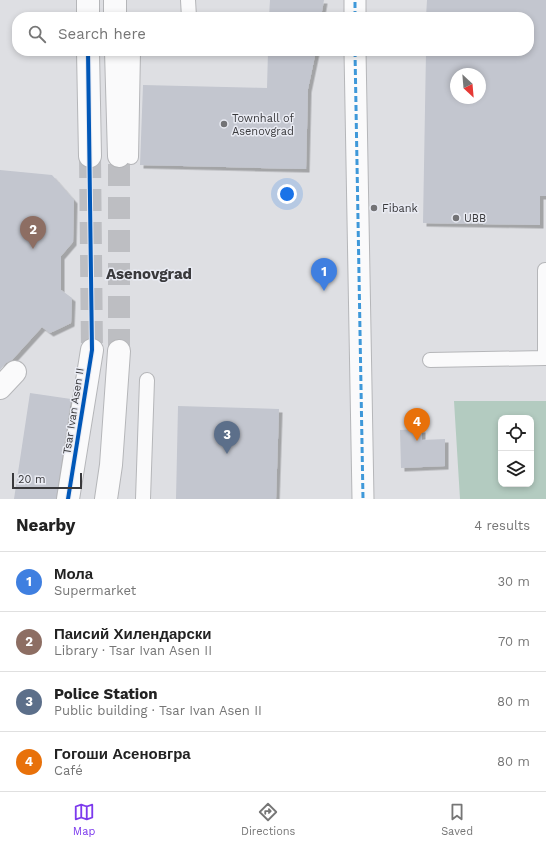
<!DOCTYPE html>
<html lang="en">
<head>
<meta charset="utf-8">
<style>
	:root { --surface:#fff; --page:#f2f2f2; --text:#222; --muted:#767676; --line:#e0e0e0; --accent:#7c3aed }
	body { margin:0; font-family:"Work Sans",sans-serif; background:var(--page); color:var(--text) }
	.controls { position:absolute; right:12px; bottom:12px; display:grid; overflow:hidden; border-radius:8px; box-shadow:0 2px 6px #0003 }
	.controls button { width:36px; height:36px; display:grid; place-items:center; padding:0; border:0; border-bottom:1px solid var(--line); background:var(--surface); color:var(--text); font:20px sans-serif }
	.compass { position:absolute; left:450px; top:68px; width:36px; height:36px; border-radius:50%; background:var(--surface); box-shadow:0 2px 6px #0003; rotate:154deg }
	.scale { position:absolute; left:12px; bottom:10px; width:70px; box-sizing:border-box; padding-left:4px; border:2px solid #39393c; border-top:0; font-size:11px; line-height:14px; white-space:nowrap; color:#39393c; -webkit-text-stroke:3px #e9ebf3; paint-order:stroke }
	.you { position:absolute; left:287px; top:194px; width:14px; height:14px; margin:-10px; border:3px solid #fff; border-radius:50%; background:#1a73e8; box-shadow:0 0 0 6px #1a73e833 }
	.badge { display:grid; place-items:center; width:26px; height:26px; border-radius:50%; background:var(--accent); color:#fff; font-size:13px; font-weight:700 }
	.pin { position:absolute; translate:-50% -33px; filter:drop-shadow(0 1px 2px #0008) }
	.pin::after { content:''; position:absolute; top:21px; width:14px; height:12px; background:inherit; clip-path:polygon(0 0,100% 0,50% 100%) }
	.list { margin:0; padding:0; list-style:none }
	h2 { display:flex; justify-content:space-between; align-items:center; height:52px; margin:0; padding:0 16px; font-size:17px }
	h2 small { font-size:13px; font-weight:400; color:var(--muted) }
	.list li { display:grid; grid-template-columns:26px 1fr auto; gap:12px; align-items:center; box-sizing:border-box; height:60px; padding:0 16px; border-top:1px solid var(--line) }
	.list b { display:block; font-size:15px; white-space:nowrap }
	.list p { margin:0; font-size:13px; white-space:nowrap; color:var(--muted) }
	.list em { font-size:13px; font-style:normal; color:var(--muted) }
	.icon { flex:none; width:22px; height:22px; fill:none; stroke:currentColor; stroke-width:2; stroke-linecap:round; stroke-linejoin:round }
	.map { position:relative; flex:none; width:546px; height:499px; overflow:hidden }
	.search { position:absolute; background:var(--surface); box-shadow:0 2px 6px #0003; left:12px; right:12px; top:12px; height:44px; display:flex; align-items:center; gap:10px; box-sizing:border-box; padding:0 14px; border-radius:16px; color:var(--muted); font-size:15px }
	.sheet { height:292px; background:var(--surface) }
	nav { display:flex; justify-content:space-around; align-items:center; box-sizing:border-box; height:56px; border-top:1px solid var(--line); background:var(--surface); font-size:11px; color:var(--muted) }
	nav a { display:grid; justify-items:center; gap:2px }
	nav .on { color:var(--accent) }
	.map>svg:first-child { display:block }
</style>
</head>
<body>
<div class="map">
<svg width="546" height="499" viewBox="0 0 546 499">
	<defs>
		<filter id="shadow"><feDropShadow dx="3.5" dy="3.5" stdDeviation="0" flood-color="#0004"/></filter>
	</defs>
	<rect width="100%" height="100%" fill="#dedfe3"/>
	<path fill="#b3cbc0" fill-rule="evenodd" d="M 454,401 L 546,401 L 546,499 L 460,499 ZM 501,418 L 531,418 L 531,484 L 501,484 Z"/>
	<g fill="#c3c6cf" fill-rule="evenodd" filter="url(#shadow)">
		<path d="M 270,0 L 324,0 L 321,17 L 269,17 Z"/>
		<path d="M 427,0 L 546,0 L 546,196 L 540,196 L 540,225 L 423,223 L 426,51 L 529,51 L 529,17 L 426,17 ZM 456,74 L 480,74 L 480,98 L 456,98 Z"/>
		<path d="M 268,51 L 316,51 L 308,89 L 306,169 L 140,165 L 143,85 L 267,88 Z"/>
		<path d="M 0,170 L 52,175 L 74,200 L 73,242 L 61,256 L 61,290 L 72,298 L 71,323 L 50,333 L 42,327 L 12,360 L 6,363 L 0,370 Z"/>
		<path d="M 30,393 L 71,399 L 56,499 L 14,499 Z"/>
		<path d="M 178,406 L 279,409 L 276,499 L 176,499 Z"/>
		<path d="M 422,429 L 422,440 L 445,439 L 445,466 L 401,468 L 400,430 Z"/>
	</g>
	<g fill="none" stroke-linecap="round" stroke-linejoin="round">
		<g stroke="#bdbec2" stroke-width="22" stroke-dasharray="22 11" stroke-linecap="butt">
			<path d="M 90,156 L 92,350"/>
			<path d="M 119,351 L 119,156"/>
		</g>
		<g stroke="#b5b6b9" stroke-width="16">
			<g id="service">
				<path d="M 188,0 L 189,17"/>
				<path d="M 131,157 L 133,51"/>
				<path d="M 430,360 L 545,358 L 545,270 L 546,270"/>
				<path d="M 143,499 L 147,380"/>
			</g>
		</g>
		<g stroke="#b5b6b9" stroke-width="23">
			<g id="pedestrian">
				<path d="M 355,17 L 355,0"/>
				<path d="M 355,51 L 363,499"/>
			</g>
		</g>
		<g stroke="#b5b6b9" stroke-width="24">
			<path id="minor" d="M 0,388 L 15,372"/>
		</g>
		<g stroke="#b5b6b9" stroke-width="24">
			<g id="tertiary">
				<path d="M 88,0 L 88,17"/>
				<path d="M 115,0 L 115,17"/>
				<path d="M 88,51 L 90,156"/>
				<path d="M 116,51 L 119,156"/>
				<path d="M 68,499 L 92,350"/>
				<path d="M 106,499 L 111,465 L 119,351"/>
			</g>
		</g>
		<use href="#service" stroke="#fafafb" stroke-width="14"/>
		<use href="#pedestrian" stroke="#fafafb" stroke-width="21"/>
		<use href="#minor" stroke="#fafafb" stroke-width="22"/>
		<use href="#tertiary" stroke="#fafafb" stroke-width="22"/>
		<g stroke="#3e98d9" stroke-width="3" stroke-dasharray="6 3" stroke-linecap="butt">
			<path d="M 355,17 L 355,0"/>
			<path d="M 355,51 L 363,499"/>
		</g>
		<g stroke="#e9ebf3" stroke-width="6">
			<path id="cycleway" d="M 68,499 L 92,350 L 88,51"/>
		</g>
		<use href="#cycleway" stroke="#0057b8" stroke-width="4"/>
	</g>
	<g fill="#737376" stroke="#e9ebf3" stroke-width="1.5">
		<circle cx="224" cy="124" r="4"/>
		<circle cx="374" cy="208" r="4"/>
		<circle cx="456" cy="218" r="4"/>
	</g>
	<g text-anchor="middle" stroke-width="3" stroke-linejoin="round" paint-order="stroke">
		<g font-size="11" fill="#39393c" stroke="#e9ebf3" text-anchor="start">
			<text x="232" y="122">Townhall of<tspan x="232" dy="13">Asenovgrad</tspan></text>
			<text x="382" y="212">Fibank</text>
			<text x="464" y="222">UBB</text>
		</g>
		<g font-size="11" fill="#39393c" stroke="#e9ebf3">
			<text transform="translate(73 411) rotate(-81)" y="4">Tsar Ivan Asen II</text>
		</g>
		<g font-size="15" font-weight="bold" fill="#39393c" stroke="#e9ebf3">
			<text x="149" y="279">Asenovgrad</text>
		</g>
	</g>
</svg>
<div class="controls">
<button><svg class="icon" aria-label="locate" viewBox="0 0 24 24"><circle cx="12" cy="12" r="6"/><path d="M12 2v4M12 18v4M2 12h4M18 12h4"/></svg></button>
<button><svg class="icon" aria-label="layers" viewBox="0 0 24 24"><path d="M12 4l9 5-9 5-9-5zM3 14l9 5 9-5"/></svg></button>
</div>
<svg class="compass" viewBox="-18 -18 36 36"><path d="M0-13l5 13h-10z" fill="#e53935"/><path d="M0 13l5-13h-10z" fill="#767676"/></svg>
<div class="scale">20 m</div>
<div class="you"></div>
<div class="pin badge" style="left:324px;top:291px;background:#3f7fe0">1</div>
<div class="pin badge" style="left:33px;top:249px;background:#8d6e63">2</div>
<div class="pin badge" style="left:227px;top:454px;background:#5c6f8a">3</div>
<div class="pin badge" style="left:417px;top:441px;background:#e8710a">4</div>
<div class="search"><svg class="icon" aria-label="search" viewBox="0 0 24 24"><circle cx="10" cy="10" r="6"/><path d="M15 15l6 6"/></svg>Search here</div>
</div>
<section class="sheet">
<h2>Nearby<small>4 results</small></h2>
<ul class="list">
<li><span class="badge" style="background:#3f7fe0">1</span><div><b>Мола</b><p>Supermarket</p></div><em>30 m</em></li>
<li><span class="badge" style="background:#8d6e63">2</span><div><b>Паисий Хилендарски</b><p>Library · Tsar Ivan Asen II</p></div><em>70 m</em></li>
<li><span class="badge" style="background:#5c6f8a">3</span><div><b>Police Station</b><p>Public building · Tsar Ivan Asen II</p></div><em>80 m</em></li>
<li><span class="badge" style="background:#e8710a">4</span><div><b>Гогоши Асеновгра</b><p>Café</p></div><em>80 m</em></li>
</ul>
</section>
<nav>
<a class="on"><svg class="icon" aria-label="map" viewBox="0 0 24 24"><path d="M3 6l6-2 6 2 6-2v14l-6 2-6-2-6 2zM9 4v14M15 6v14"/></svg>Map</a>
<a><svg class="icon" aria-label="directions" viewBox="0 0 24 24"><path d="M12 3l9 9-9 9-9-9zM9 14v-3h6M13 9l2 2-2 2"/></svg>Directions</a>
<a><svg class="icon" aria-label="saved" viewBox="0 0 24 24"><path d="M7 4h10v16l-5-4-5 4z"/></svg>Saved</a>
</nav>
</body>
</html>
